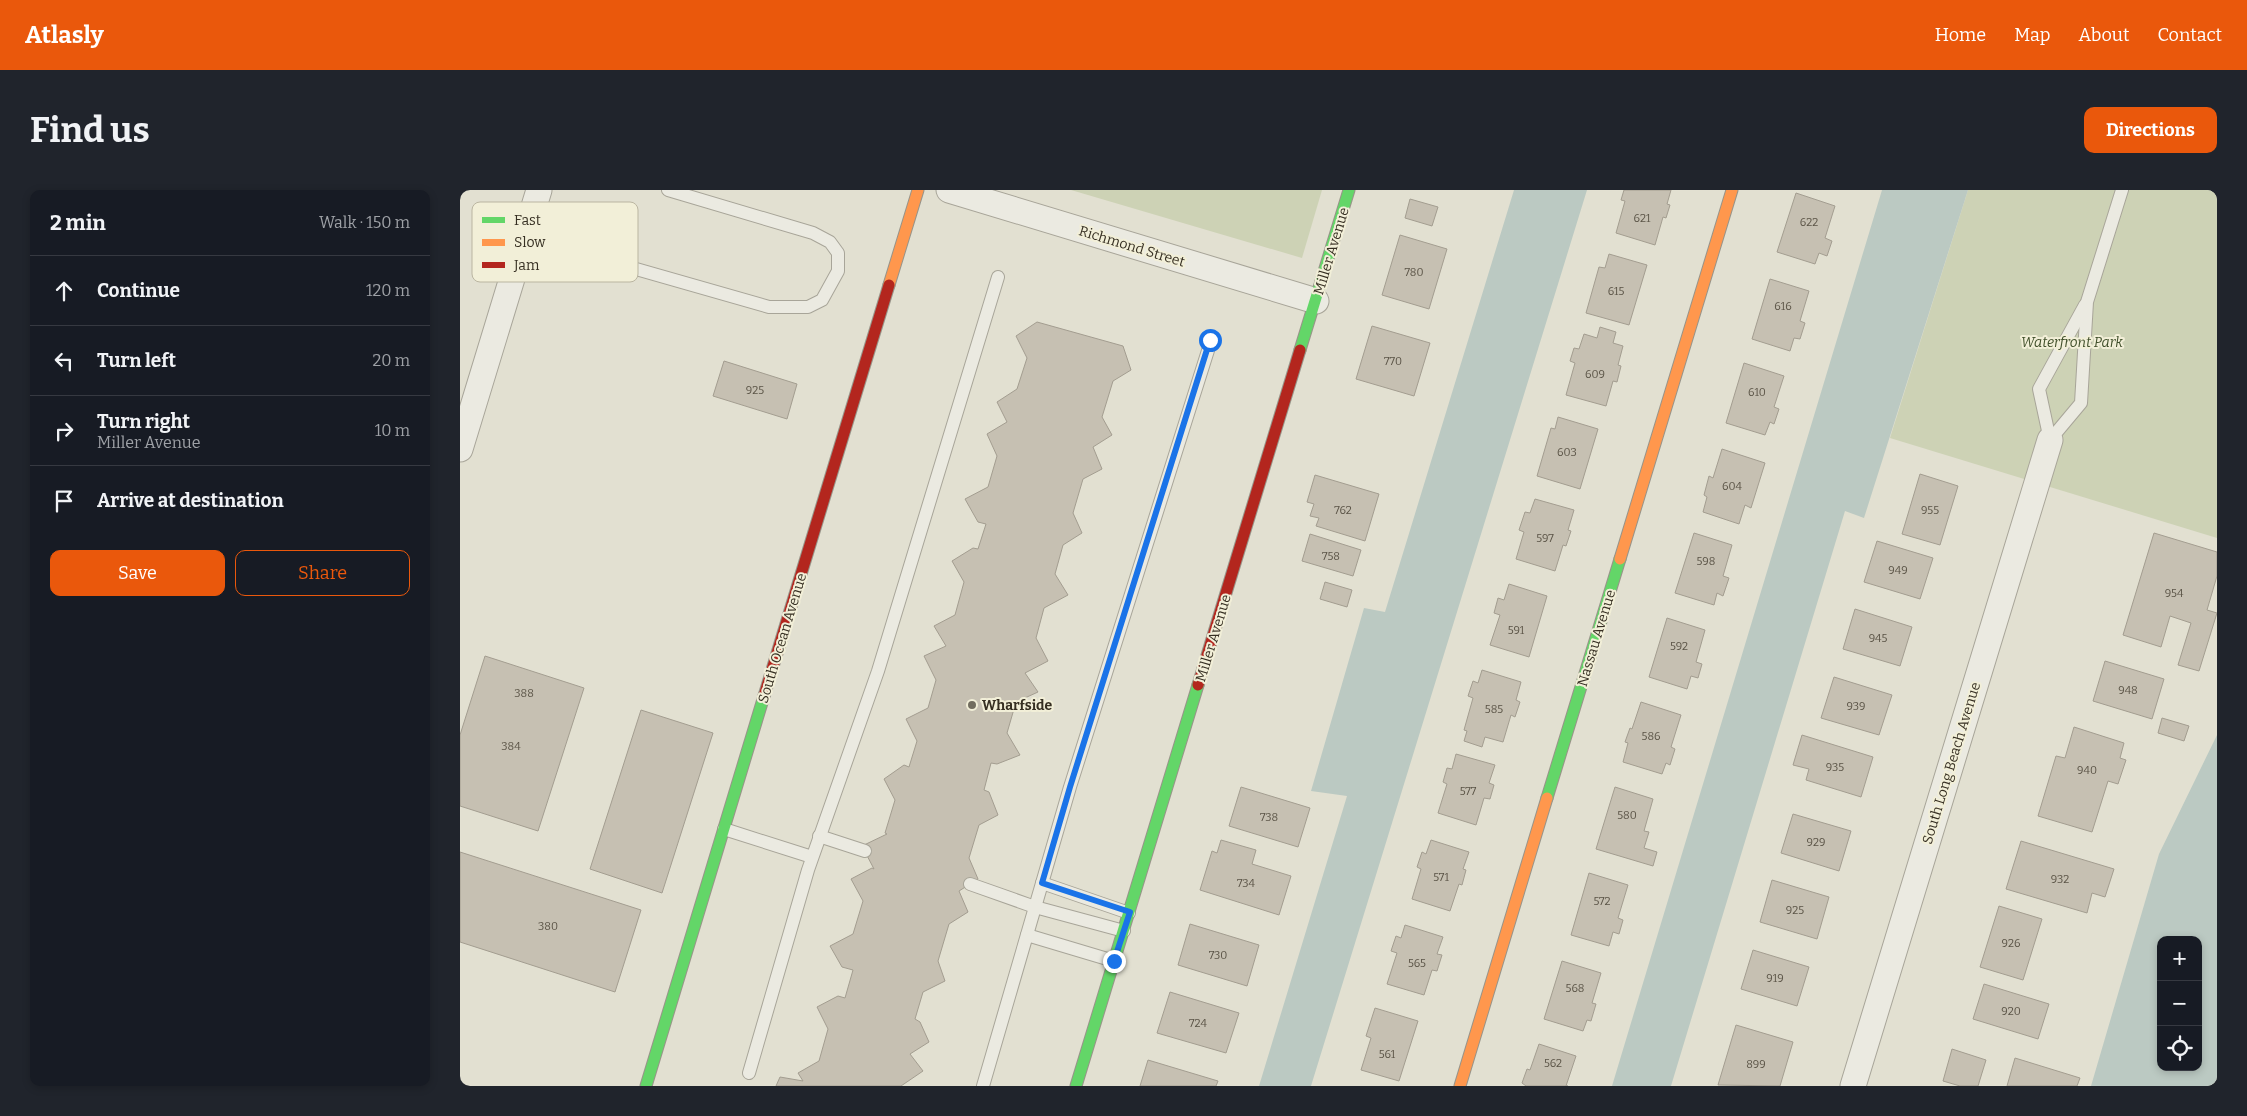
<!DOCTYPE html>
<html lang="en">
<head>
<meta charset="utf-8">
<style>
	:root { --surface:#171b24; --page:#20242c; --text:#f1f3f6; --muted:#9ea1a6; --line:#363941; --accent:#ea580c }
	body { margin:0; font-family:Bitter,serif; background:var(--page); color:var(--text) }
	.controls { position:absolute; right:15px; bottom:15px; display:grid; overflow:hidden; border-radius:10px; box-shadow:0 2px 8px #0003 }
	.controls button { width:45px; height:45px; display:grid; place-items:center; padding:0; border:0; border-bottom:1px solid var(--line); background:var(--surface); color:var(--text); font:25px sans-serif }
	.stop { position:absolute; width:15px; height:15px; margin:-11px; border:4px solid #1a73e8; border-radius:50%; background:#fff }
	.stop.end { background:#1a73e8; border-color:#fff; box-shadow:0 1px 5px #0008 }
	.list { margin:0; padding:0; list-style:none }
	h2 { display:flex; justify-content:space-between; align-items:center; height:65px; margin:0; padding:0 20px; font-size:21px }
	h2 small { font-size:16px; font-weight:400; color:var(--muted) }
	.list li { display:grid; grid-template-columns:32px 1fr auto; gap:15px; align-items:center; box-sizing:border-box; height:70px; padding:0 20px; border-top:1px solid var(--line) }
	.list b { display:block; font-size:19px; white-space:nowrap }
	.list p { margin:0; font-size:16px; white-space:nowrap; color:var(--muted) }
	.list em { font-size:16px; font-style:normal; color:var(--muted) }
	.actions { display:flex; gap:10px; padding:15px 20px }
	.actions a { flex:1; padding:11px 0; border:1px solid var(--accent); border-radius:10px; text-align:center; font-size:18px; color:var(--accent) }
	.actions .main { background:var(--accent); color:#fff }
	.icon { flex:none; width:28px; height:28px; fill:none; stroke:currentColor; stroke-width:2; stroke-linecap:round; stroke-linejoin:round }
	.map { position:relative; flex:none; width:1757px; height:896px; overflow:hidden; border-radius:10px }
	header { display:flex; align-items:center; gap:30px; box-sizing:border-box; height:70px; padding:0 25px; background:var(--accent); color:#fff }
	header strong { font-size:24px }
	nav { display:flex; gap:28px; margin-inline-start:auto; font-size:18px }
	.intro { display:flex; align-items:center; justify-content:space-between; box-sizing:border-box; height:120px; padding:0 30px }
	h1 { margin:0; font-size:35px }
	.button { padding:12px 22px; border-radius:10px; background:var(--accent); color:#fff; font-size:18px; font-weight:700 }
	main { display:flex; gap:30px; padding:0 30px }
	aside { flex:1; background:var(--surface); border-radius:10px; box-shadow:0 2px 8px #0003 }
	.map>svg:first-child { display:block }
</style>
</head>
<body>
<header>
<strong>Atlasly</strong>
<nav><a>Home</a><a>Map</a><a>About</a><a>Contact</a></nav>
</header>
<div class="intro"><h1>Find us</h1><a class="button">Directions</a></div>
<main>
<aside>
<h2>2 min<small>Walk · 150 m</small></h2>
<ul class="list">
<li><svg class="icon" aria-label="ahead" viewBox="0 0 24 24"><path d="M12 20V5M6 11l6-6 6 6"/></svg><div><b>Continue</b></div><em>120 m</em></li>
<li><svg class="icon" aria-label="left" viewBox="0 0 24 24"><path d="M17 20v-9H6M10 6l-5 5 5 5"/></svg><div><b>Turn left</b></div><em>20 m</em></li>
<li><svg class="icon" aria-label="right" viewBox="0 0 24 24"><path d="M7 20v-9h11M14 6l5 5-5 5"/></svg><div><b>Turn right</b><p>Miller Avenue</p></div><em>10 m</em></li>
<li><svg class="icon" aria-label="arrive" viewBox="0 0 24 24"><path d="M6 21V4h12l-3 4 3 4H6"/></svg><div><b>Arrive at destination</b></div></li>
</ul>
<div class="actions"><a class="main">Save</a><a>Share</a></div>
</aside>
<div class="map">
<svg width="1757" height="896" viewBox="0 0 1757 896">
	<rect width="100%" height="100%" fill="#e2e0d1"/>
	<g fill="#cdd2b5">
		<path d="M 611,0 L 862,0 L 842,68 Z"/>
		<path d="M 1508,0 L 1757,0 L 1757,348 L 1430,248 Z"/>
	</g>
	<g fill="#bbc9c2" fill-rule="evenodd">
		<path d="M 1054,0 L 1127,0 L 851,896 L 799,896 L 887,606 L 851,601 L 904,418 L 925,422 Z"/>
		<path d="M 1422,0 L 1508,0 L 1404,328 L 1385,321 L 1211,896 L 1152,896 Z"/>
		<path d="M 1757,545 L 1757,896 L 1631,896 L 1699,664 ZM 1701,750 L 1738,750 L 1738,877 L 1701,877 Z"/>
	</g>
	<g fill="#c6c0b2" stroke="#a39d90">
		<path d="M 1164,0 L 1211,0 L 1207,14 L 1210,15 L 1206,28 L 1203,27 L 1195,55 L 1156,43 L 1165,11 L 1161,10 Z"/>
		<path d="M 1336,3 L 1375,16 L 1365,48 L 1372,51 L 1367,66 L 1359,63 L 1355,74 L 1317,62 Z"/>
		<path d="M 950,9 L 978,17 L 972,36 L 945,28 Z"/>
		<path d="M 940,45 L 987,59 L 969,119 L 922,105 Z"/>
		<path d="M 1149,64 L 1187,75 L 1169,135 L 1126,123 L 1139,77 L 1145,78 Z"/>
		<path d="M 1310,89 L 1349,101 L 1340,131 L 1345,133 L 1340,149 L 1334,148 L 1330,161 L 1292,149 Z"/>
		<path d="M 577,132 L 663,156 L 671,180 L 653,191 L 642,227 L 652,245 L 633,257 L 642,279 L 623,289 L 613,323 L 622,343 L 603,355 L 595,384 L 608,405 L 584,418 L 576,448 L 588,471 L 565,483 L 578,502 L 556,512 L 547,543 L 560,565 L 537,574 L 531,573 L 524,600 L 529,602 L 538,625 L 519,635 L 509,668 L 518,689 L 499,701 L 508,722 L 489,734 L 478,771 L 485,791 L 463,802 L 455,829 L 460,832 L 469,852 L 450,864 L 463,881 L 441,896 L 316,896 L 320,887 L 343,891 L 338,883 L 359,871 L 368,839 L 357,817 L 378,806 L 385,808 L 393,780 L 382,777 L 370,756 L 393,744 L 403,711 L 391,689 L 412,678 L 414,679 L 402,656 L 427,644 L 425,643 L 435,610 L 424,589 L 444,575 L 449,577 L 457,551 L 446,529 L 468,518 L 476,490 L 464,466 L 486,456 L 474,436 L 495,425 L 504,392 L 492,371 L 513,358 L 518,359 L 526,334 L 518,332 L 505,309 L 528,297 L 537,266 L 527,244 L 547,232 L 537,212 L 557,199 L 567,168 L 556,146 Z"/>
		<path d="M 912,136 L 970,153 L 954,206 L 896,189 Z"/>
		<path d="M 1140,137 L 1156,142 L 1153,153 L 1163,156 L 1158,175 L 1161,176 L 1157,192 L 1153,191 L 1146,216 L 1106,205 L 1115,173 L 1110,171 L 1114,158 L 1119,159 L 1124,144 L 1137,148 Z"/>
		<path d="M 264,171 L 337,194 L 327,229 L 253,206 Z"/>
		<path d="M 1284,173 L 1324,186 L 1314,217 L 1319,219 L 1314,234 L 1310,232 L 1305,245 L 1266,233 Z"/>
		<path d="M 1098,227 L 1138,239 L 1120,299 L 1077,286 L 1091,238 L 1095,239 Z"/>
		<path d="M 1262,259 L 1305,273 L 1291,318 L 1285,315 L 1279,334 L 1243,322 L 1247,307 L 1244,305 L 1249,286 L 1253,288 Z"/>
		<path d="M 1460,284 L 1498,296 L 1480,355 L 1442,344 Z"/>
		<path d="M 855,285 L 919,304 L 905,351 L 856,336 L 859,328 L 850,326 L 854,314 L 847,312 Z"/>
		<path d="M 1075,309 L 1114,320 L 1108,340 L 1111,341 L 1106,356 L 1103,355 L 1095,381 L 1056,369 L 1064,342 L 1059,340 L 1065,322 L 1070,323 Z"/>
		<path d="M 1234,343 L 1272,355 L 1263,386 L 1269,388 L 1263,406 L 1257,403 L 1254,415 L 1215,403 Z"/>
		<path d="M 1694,343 L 1757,362 L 1757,386 L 1747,420 L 1757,423 L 1739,481 L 1718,475 L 1731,433 L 1710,426 L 1701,457 L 1663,445 Z"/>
		<path d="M 850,344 L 901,360 L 893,386 L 842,371 Z"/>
		<path d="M 1417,351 L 1473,368 L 1460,409 L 1404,392 Z"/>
		<path d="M 865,392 L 892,400 L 887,417 L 860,409 Z"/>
		<path d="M 1049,394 L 1087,406 L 1069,467 L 1030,455 L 1040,425 L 1034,423 L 1038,408 L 1044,410 Z"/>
		<path d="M 1395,419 L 1452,437 L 1440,476 L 1383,459 Z"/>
		<path d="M 1207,428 L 1245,440 L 1236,472 L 1242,474 L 1238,488 L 1231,486 L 1227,499 L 1189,487 Z"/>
		<path d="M 25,466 L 124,498 L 78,641 L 0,616 L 0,545 Z"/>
		<path d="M 1645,471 L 1704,489 L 1692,529 L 1633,511 Z"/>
		<path d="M 1022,480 L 1061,492 L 1056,510 L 1060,512 L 1055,527 L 1051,525 L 1043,552 L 1025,547 L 1022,557 L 1004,551 L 1007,541 L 1004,540 L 1013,508 L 1008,506 L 1013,491 L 1018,493 Z"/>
		<path d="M 1374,487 L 1432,505 L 1419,545 L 1361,528 Z"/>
		<path d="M 1181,512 L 1221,525 L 1211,557 L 1215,559 L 1210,575 L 1206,573 L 1202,584 L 1163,572 L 1168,553 L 1165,552 L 1170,538 L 1172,539 Z"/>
		<path d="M 181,520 L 253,543 L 202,703 L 130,679 Z"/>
		<path d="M 1702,528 L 1729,536 L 1724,551 L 1698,543 Z"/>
		<path d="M 1614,537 L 1664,553 L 1660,568 L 1666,570 L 1658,594 L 1648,591 L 1632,642 L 1578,626 L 1596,566 L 1605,568 Z"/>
		<path d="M 1342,545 L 1413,567 L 1401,607 L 1346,590 L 1349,579 L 1333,575 Z"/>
		<path d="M 996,564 L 1035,575 L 1029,593 L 1034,595 L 1030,609 L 1024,608 L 1016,635 L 978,623 L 987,594 L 983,592 L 987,578 L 992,579 Z"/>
		<path d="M 781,597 L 850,618 L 838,657 L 769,636 Z"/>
		<path d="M 1155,597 L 1193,609 L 1184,641 L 1189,642 L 1184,658 L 1197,662 L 1193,676 L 1136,659 Z"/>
		<path d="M 1333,624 L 1391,641 L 1379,681 L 1321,663 Z"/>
		<path d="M 761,650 L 796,660 L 792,674 L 831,686 L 819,725 L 740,700 L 752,661 L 757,663 Z"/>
		<path d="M 971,650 L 1009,662 L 1003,679 L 1006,680 L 1002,695 L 999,694 L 990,721 L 952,709 L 961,679 L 957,677 L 962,662 L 966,664 Z"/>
		<path d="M 1561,651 L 1654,679 L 1645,707 L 1632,703 L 1627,723 L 1546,699 Z"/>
		<path d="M 0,662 L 181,720 L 155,802 L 0,752 Z"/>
		<path d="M 1129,683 L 1168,695 L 1158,728 L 1163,730 L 1159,744 L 1153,742 L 1149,756 L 1111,745 Z"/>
		<path d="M 1312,690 L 1369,707 L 1357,749 L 1300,732 Z"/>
		<path d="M 1539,716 L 1582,729 L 1563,790 L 1520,777 Z"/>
		<path d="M 730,734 L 799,755 L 787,796 L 718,775 Z"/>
		<path d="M 945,735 L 983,747 L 977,764 L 982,765 L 977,781 L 972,780 L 964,805 L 927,794 L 937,763 L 931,761 L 936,746 L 941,748 Z"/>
		<path d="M 1293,760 L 1349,777 L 1337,816 L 1281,799 Z"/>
		<path d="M 1102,771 L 1141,783 L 1132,813 L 1136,814 L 1131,831 L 1127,830 L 1123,841 L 1084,829 Z"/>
		<path d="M 1524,794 L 1589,814 L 1578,849 L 1513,829 Z"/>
		<path d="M 710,802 L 779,823 L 766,863 L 697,843 Z"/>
		<path d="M 915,818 L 958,831 L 939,891 L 901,880 L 911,848 L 906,846 Z"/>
		<path d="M 1276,835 L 1333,852 L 1320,896 L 1258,895 Z"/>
		<path d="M 1079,854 L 1116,866 L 1106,896 L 1108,896 L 1066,896 L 1062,893 L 1067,879 L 1070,880 Z"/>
		<path d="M 1492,859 L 1526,870 L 1518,896 L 1500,896 L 1483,891 Z"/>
		<path d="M 1555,868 L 1620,888 L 1617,896 L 1547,896 Z"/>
		<path d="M 688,870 L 758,891 L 756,896 L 680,896 Z"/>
	</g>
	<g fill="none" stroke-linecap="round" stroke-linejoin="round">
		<g stroke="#a8a599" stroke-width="14">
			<g id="lane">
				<path d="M 64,47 L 309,117 L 348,117 L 362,110 L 378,81 L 378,63 L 370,52 L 353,43 L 208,0"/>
				<path d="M 1590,250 L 1621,213 L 1627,112 L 1662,0"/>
				<path d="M 1590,250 L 1579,199 L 1625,115"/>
				<path d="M 264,639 L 352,667"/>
				<path d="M 359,646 L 405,661"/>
				<path d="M 582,693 L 669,723"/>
				<path d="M 510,694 L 575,717 L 664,741"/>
				<path d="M 567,745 L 654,771"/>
				<path d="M 289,883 L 348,680 L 418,481 L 538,87"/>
				<path d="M 523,896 L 610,597 L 751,151"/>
			</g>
		</g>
		<g stroke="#a8a599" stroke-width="27">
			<g id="street">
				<path d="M 489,0 L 856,111"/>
				<path d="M 0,259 L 79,0"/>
				<path d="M 1393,896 L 1590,250"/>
			</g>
		</g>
		<g stroke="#989489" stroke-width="13">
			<g id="fast">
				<path d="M 840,160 L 889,0"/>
				<path d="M 1087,608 L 1160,369"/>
				<path d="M 186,896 L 304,506"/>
				<path d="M 616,896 L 738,495"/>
			</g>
		</g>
		<g stroke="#989489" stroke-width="13">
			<g id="slow">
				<path d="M 429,95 L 458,0"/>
				<path d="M 1160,369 L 1272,0"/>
				<path d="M 1000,896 L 1087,608"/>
			</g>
		</g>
		<g stroke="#989489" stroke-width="13">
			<g id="jam">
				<path d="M 738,495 L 840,160"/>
				<path d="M 304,506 L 429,95"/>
			</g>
		</g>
		<use href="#lane" stroke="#ebeae1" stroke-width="12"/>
		<use href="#street" stroke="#ebeae1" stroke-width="25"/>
		<use href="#fast" stroke="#63d668" stroke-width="11"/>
		<use href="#slow" stroke="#ff974d" stroke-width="11"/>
		<use href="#jam" stroke="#b3261e" stroke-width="11"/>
	</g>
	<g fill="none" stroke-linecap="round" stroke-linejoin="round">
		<path stroke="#1a73e8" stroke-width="6" d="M 654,771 L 670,722 L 582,693 L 610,597 L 750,150"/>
	</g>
	<circle fill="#726d5f" stroke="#f2efd8" stroke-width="2" cx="512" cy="515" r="5"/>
	<g text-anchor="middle" stroke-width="4" stroke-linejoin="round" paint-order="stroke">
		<g font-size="11" fill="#5a5346">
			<text x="1182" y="32">621</text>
			<text x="1349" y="36">622</text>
			<text x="954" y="86">780</text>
			<text x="1156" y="105">615</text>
			<text x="1323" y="120">616</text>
			<text x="933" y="175">770</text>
			<text x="1135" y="188">609</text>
			<text x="295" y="204">925</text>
			<text x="1297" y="206">610</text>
			<text x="1107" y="266">603</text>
			<text x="1272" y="300">604</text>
			<text x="883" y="324">762</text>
			<text x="1470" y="324">955</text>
			<text x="1085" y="352">597</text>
			<text x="871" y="370">758</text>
			<text x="1246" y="375">598</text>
			<text x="1438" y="384">949</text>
			<text x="1714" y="407">954</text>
			<text x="1056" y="444">591</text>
			<text x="1418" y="452">945</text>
			<text x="1219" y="460">592</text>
			<text x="1668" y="504">948</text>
			<text x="64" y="507">388</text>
			<text x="1396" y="520">939</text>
			<text x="1034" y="523">585</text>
			<text x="1191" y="550">586</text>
			<text x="51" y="560">384</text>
			<text x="1375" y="581">935</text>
			<text x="1627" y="584">940</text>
			<text x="1008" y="605">577</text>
			<text x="1167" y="629">580</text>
			<text x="809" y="631">738</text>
			<text x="1356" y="656">929</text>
			<text x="981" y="691">571</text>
			<text x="1600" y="693">932</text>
			<text x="786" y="697">734</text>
			<text x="1142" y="715">572</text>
			<text x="1335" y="724">925</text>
			<text x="88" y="740">380</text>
			<text x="1551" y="757">926</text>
			<text x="758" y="769">730</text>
			<text x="957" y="777">565</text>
			<text x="1315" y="792">919</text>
			<text x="1115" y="802">568</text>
			<text x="1551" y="825">920</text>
			<text x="738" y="837">724</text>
			<text x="927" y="868">561</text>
			<text x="1093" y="877">562</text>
			<text x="1296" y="878">899</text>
		</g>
		<g font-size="14" fill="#362f22" stroke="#f2efd8">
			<text transform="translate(672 56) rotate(17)" y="5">Richmond Street</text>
			<text transform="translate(871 61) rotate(-73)" y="5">Miller Avenue</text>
			<text transform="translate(322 448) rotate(-73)" y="5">South Ocean Avenue</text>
			<text transform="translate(753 448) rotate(-73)" y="5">Miller Avenue</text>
			<text transform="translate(1136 448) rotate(-73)" y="5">Nassau Avenue</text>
			<text transform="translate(1491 573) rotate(-73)" y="5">South Long Beach Avenue</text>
		</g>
		<g font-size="14" font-style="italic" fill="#41502b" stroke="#f2efd8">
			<text x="1612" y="157">Waterfront Park</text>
		</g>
		<g font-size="14" font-weight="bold" fill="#362f22" stroke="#f2efd8" text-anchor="start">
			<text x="522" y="520">Wharfside</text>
		</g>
	</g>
	<rect x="12" y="12" width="166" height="80" rx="8" fill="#f2efd8" stroke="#bab5a1" stroke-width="1"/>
	<rect x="22" y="27" width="23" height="6" fill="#63d668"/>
	<rect x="22" y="49" width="23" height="7" fill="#ff974d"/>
	<rect x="22" y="72" width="23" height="6" fill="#b3261e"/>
	<g font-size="14" fill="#362f22">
		<text x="54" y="35">Fast</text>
		<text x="54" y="57">Slow</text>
		<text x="54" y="80">Jam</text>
	</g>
</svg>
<div class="controls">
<button>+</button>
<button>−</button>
<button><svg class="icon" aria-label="locate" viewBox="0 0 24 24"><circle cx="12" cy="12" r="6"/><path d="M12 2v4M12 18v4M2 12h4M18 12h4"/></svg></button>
</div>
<div class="stop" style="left:750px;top:150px"></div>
<div class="stop end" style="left:654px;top:771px"></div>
</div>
</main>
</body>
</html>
